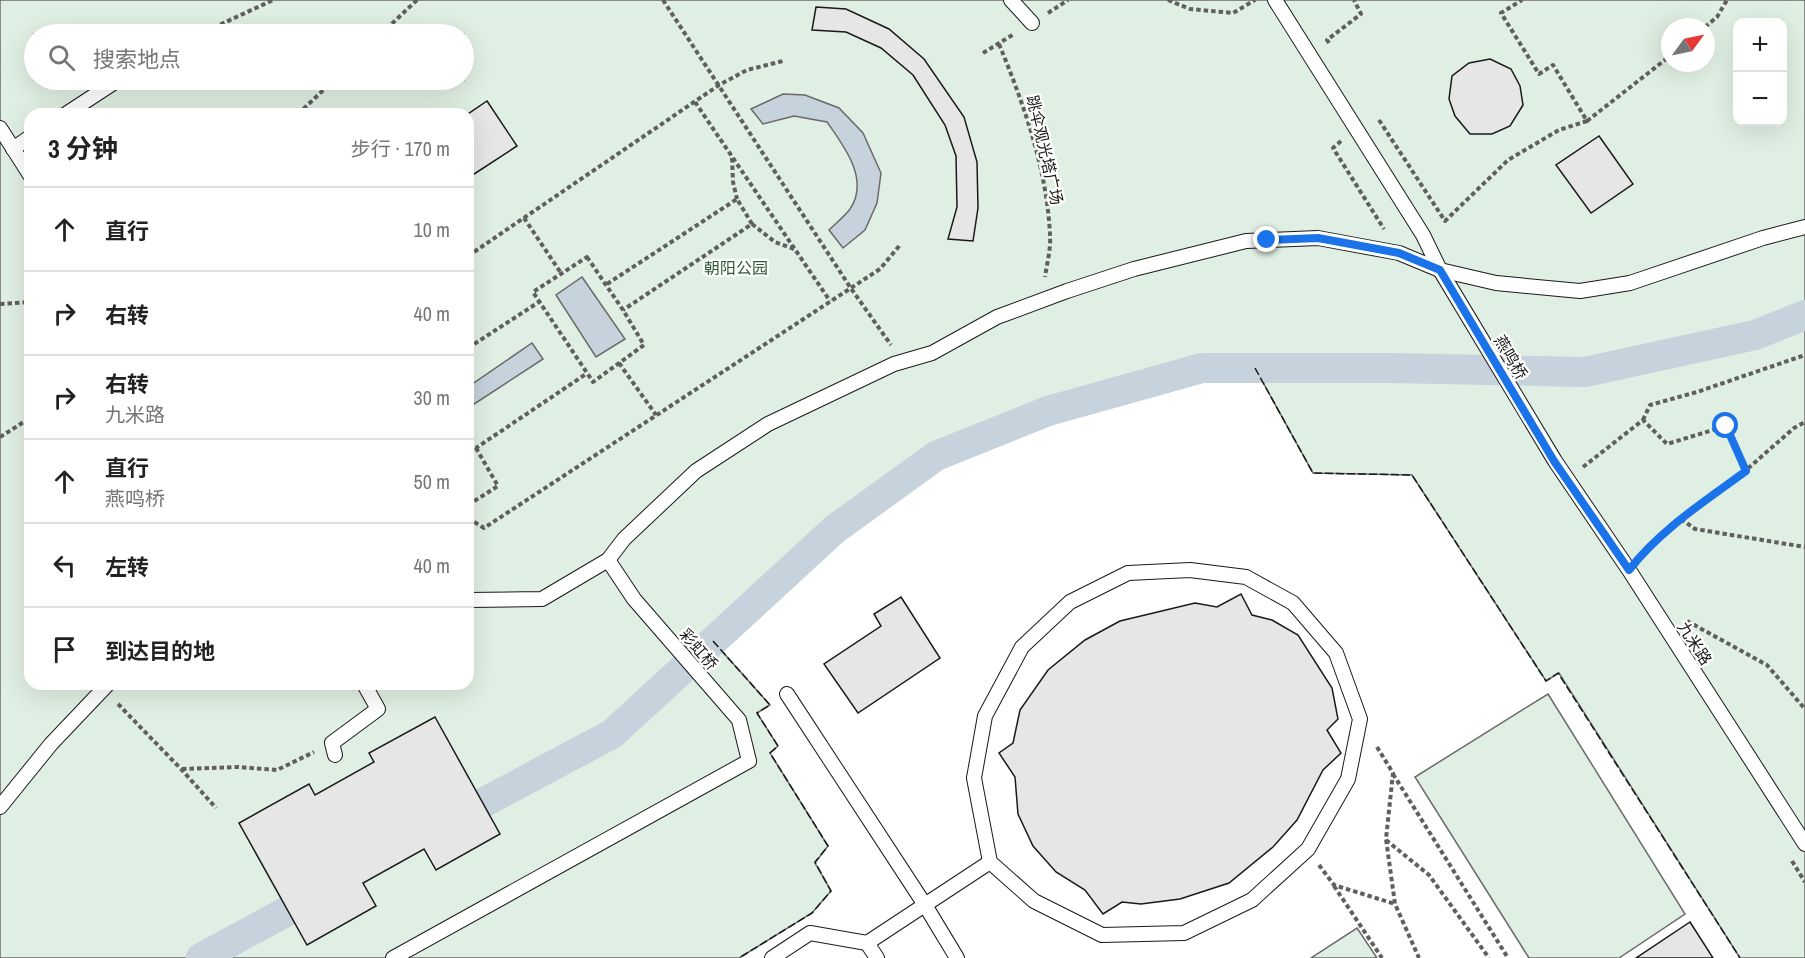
<!DOCTYPE html>
<html lang="zh">
<head>
<meta charset="utf-8">
<style>
	:root { --surface:#fff; --page:#f6f6f6; --text:#222; --muted:#767676; --line:#e0e0e0 }
	body { margin:0; font-family:"Archivo Narrow","Noto Sans SC",sans-serif; background:var(--page); color:var(--text) }
	.controls { position:absolute; right:18px; top:18px; display:grid; overflow:hidden; border-radius:12px; box-shadow:0 6px 24px #0002 }
	.controls button { width:54px; height:54px; display:grid; place-items:center; padding:0; border:0; border-bottom:2px solid var(--line); background:var(--surface); color:var(--text); font:30px sans-serif }
	.compass { position:absolute; left:1661px; top:18px; width:54px; height:54px; border-radius:50%; background:var(--surface); box-shadow:0 6px 24px #0002; rotate:57deg }
	.stop { position:absolute; width:18px; height:18px; margin:-14px; border:4px solid #1a73e8; border-radius:50%; background:#fff }
	.stop.end { background:#1a73e8; border-color:#fff; box-shadow:0 2px 6px #0008 }
	.list { margin:0; padding:0; list-style:none }
	h2 { display:flex; justify-content:space-between; align-items:center; height:78px; margin:0; padding:0 24px; font-size:26px }
	h2 small { font-size:20px; font-weight:400; color:var(--muted) }
	.list li { display:grid; grid-template-columns:39px 1fr auto; gap:18px; align-items:center; box-sizing:border-box; height:84px; padding:0 24px; border-top:2px solid var(--line) }
	.list b { display:block; font-size:22px; white-space:nowrap }
	.list p { margin:0; font-size:20px; white-space:nowrap; color:var(--muted) }
	.list em { font-size:20px; font-style:normal; color:var(--muted) }
	.icon { flex:none; width:33px; height:33px; fill:none; stroke:currentColor; stroke-width:2; stroke-linecap:round; stroke-linejoin:round }
	.map { position:relative; flex:none; width:1805px; height:958px; overflow:hidden }
	.search { position:absolute; background:var(--surface); box-shadow:0 6px 24px #0002; left:24px; top:24px; width:450px; height:66px; display:flex; align-items:center; gap:15px; box-sizing:border-box; padding:0 21px; border-radius:33px; color:var(--muted); font-size:22px }
	.panel { position:absolute; background:var(--surface); box-shadow:0 6px 24px #0002; left:24px; top:108px; width:450px; height:582px; border-radius:18px }
	.map>svg:first-child { display:block }
</style>
</head>
<body>
<div class="map">
<svg width="1805" height="958" viewBox="0 0 1805 958">
	<rect width="100%" height="100%" fill="#fff"/>
	<g fill="#e0efe3" stroke="#6a6a6a" stroke-width="1.5" fill-rule="evenodd">
		<path d="M 0,0 L 1805,0 L 1805,958 L 1740,958 L 1559,673 L 1546,681 L 1412,475 L 1313,473 L 1255,368 L 1202,368 L 1048,411 L 936,456 L 835,529 L 713,641 L 770,705 L 757,713 L 778,746 L 770,753 L 828,846 L 815,863 L 831,891 L 812,913 L 739,958 L 0,958 ZM 1738,22 L 1782,22 L 1782,122 L 1738,122 ZM 1670,27 L 1706,27 L 1706,63 L 1670,63 ZM 34,34 L 464,34 L 464,80 L 34,80 ZM 30,114 L 468,114 L 468,684 L 30,684 Z"/>
		<path d="M 1548,694 L 1685,914 L 1619,958 L 1529,958 L 1415,777 Z"/>
		<path d="M 1357,928 L 1377,958 L 1311,958 Z"/>
	</g>
	<g fill="#c6d2dc" stroke="#6a6a6a" stroke-width="1.5">
		<path d="M 783,94 L 805,95 L 839,108 L 863,133 L 881,173 L 877,203 L 865,230 L 843,248 L 829,230 C 836,223 844,217 850,209 C 870,180 844,146 827,122 L 794,116 L 763,124 L 751,109 Z"/>
		<path d="M 582,277 L 625,339 L 596,357 L 556,295 Z"/>
		<path d="M 532,343 L 543,359 L 468,408 L 468,387 Z"/>
	</g>
	<g fill="none" stroke-linecap="round" stroke-linejoin="round">
		<g stroke="#c6d2dc" stroke-width="30">
			<path d="M 447,822 L 612,734 L 835,529 L 936,456 L 1048,411 L 1202,368 L 1391,368 L 1585,372 L 1755,335 L 1805,315"/>
			<path d="M 201,958 L 324,891"/>
		</g>
	</g>
	<g fill="#e6e6e6" stroke="#1a1a1a" stroke-width="1.5">
		<path d="M 816,7 L 846,9 L 889,29 L 924,59 L 964,117 L 977,162 L 978,208 L 973,241 L 948,239 L 957,207 L 956,156 L 945,125 L 913,75 L 881,48 L 846,32 L 812,30 Z"/>
		<path d="M 1490,59 L 1511,69 L 1520,86 L 1523,105 L 1510,126 L 1492,134 L 1470,134 L 1455,116 L 1449,99 L 1452,76 L 1469,63 Z"/>
		<path d="M 487,101 L 517,146 L 468,178 L 468,114 Z"/>
		<path d="M 1599,136 L 1633,184 L 1591,213 L 1556,165 Z"/>
		<path d="M 1241,594 L 1252,615 L 1272,620 L 1298,635 L 1332,688 L 1338,719 L 1327,730 L 1341,753 L 1323,770 L 1297,820 L 1273,847 L 1229,883 L 1180,899 L 1141,904 L 1122,902 L 1103,914 L 1085,890 L 1056,872 L 1033,846 L 1018,814 L 1015,777 L 999,753 L 1013,743 L 1020,710 L 1048,670 L 1085,640 L 1120,621 L 1195,603 L 1217,607 Z"/>
		<path d="M 901,597 L 940,658 L 858,713 L 824,664 L 881,626 L 874,614 Z"/>
		<path d="M 435,717 L 500,834 L 436,870 L 424,849 L 363,883 L 376,906 L 307,945 L 239,823 L 309,784 L 315,795 L 374,762 L 369,753 Z"/>
		<path d="M 1690,922 L 1713,958 L 1636,958 Z"/>
	</g>
	<g fill="none" stroke-linecap="round" stroke-linejoin="round">
		<g stroke="#1a1a1a" stroke-width="16">
			<g id="service">
				<path d="M 1011,0 L 1032,23"/>
				<path d="M 66,114 L 118,80"/>
				<path d="M 0,128 L 30,175"/>
				<path d="M 13,149 L 30,137"/>
				<path d="M 1440,270 L 1555,461 L 1629,570 L 1805,844"/>
				<path d="M 1440,270 L 1496,283 L 1580,291 L 1630,283 L 1763,238 L 1805,227"/>
				<path d="M 1190,570 L 1246,577 L 1293,603 L 1336,653 L 1360,719 L 1348,779 L 1308,849 L 1252,900 L 1184,933 L 1102,935 L 1034,901 L 990,862 L 974,778 L 985,716 L 1022,647 L 1070,602 L 1128,573 Z"/>
				<path d="M 468,600 L 542,599 L 608,560 L 624,539 L 696,471 L 768,424 L 894,364 L 932,353 L 997,317 L 1067,291 L 1134,269 L 1246,241 L 1318,238 L 1399,253 L 1440,270 L 1423,235 L 1275,0"/>
				<path d="M 787,694 L 925,905 L 957,958"/>
				<path d="M 335,755 L 332,743 L 378,709 L 364,684"/>
				<path d="M 0,807 L 51,744 L 108,684"/>
				<path d="M 867,943 L 877,958"/>
				<path d="M 393,958 L 749,761 L 739,720 L 634,599 L 608,560"/>
				<path d="M 772,958 L 810,933 L 867,943 L 990,862"/>
			</g>
		</g>
		<g stroke="#5f5f5f" stroke-width="4" stroke-dasharray="4.5 3" stroke-linecap="butt">
			<path d="M 663,0 L 850,287 L 891,345"/>
			<path d="M 1168,0 L 1190,9 L 1233,13 L 1255,0"/>
			<path d="M 1048,13 L 1068,0"/>
			<path d="M 1705,27 L 1717,17 L 1727,0"/>
			<path d="M 200,34 L 273,0"/>
			<path d="M 381,34 L 417,0"/>
			<path d="M 1329,43 L 1327,40 L 1361,14 L 1354,0"/>
			<path d="M 999,44 C 1024,105 1047,169 1050,235 C 1051,249 1047,263 1045,277"/>
			<path d="M 983,53 L 1014,34"/>
			<path d="M 695,102 L 830,301"/>
			<path d="M 298,114 L 334,80"/>
			<path d="M 1379,120 L 1445,221 L 1508,160 L 1559,130 L 1587,121 L 1553,65 L 1539,74 L 1501,13 L 1522,0"/>
			<path d="M 1587,121 L 1670,56"/>
			<path d="M 1341,141 L 1333,148 L 1384,229"/>
			<path d="M 732,158 L 733,182 L 737,199"/>
			<path d="M 524,218 L 561,273"/>
			<path d="M 752,224 L 775,242 L 794,249"/>
			<path d="M 468,256 L 719,85 L 747,70 L 783,61"/>
			<path d="M 587,257 L 623,310 L 644,345 L 593,382 L 533,292 Z"/>
			<path d="M 607,284 L 737,199 L 752,224 L 623,310"/>
			<path d="M 0,304 L 30,302"/>
			<path d="M 468,348 L 539,302"/>
			<path d="M 619,363 L 656,415"/>
			<path d="M 1643,420 L 1650,405 L 1697,392 L 1805,355"/>
			<path d="M 0,437 L 30,418"/>
			<path d="M 468,445 L 476,448 L 586,374"/>
			<path d="M 1583,467 L 1643,420 L 1667,444 L 1726,426 L 1745,471"/>
			<path d="M 468,505 L 498,486 L 476,448"/>
			<path d="M 468,518 L 484,528 L 880,269 L 900,245"/>
			<path d="M 1681,519 L 1695,529 L 1805,547"/>
			<path d="M 1643,553 L 1681,519 L 1745,471 L 1794,428 L 1805,422"/>
			<path d="M 1687,621 L 1767,665 L 1805,709"/>
			<path d="M 118,704 L 181,769 L 216,808"/>
			<path d="M 1377,747 L 1393,773 L 1386,839 L 1395,904 L 1419,958"/>
			<path d="M 182,769 L 238,767 L 277,770 L 314,752"/>
			<path d="M 1393,774 L 1508,958"/>
			<path d="M 1386,840 L 1429,875 L 1489,958"/>
			<path d="M 1792,861 L 1805,882"/>
			<path d="M 1319,865 L 1334,885 L 1395,904"/>
			<path d="M 1334,886 L 1382,958"/>
		</g>
		<use href="#service" stroke="#fff" stroke-width="14"/>
		<g stroke="#1a1a1a" stroke-width="1.5" stroke-dasharray="8 3" stroke-linecap="butt">
			<path d="M 1255,368 L 1313,473 L 1412,475 L 1546,681 L 1558,673 L 1740,958"/>
			<path d="M 713,641 L 770,705 L 757,713 L 778,746 L 770,753 L 828,846 L 815,862 L 831,891 L 812,913 L 739,958"/>
		</g>
	</g>
	<g fill="none" stroke-linecap="round" stroke-linejoin="round">
		<path stroke="#1a73e8" stroke-width="8" d="M 1267,240 L 1318,238 L 1399,253 L 1440,270 L 1554,461 L 1629,570 C 1660,530 1705,501 1746,471 L 1726,426"/>
	</g>
	<g text-anchor="middle" stroke-width="4.5" stroke-linejoin="round" paint-order="stroke">
		<g font-size="16" fill="#1a1a1a" stroke="#fff">
			<text transform="translate(1045 150) rotate(77)" y="6">跳伞观光塔广场</text>
			<text transform="translate(1511 357) rotate(59)" y="6">燕鸣桥</text>
			<text transform="translate(1695 643) rotate(57)" y="6">九米路</text>
			<text transform="translate(699 649) rotate(49)" y="6">彩虹桥</text>
		</g>
		<g font-size="16" fill="#2b5a34" stroke="#fff">
			<text x="736" y="274">朝阳公园</text>
		</g>
	</g>
</svg>
<div class="controls">
<button>+</button>
<button>−</button>
</div>
<svg class="compass" viewBox="-18 -18 36 36"><path d="M0-13l5 13h-10z" fill="#e53935"/><path d="M0 13l5-13h-10z" fill="#767676"/></svg>
<div class="stop" style="left:1726px;top:426px"></div>
<div class="stop end" style="left:1267px;top:240px"></div>
<div class="search"><svg class="icon" aria-label="search" viewBox="0 0 24 24"><circle cx="10" cy="10" r="6"/><path d="M15 15l6 6"/></svg>搜索地点</div>
<section class="panel">
<h2>3 分钟<small>步行 · 170 m</small></h2>
<ul class="list">
<li><svg class="icon" aria-label="ahead" viewBox="0 0 24 24"><path d="M12 20V5M6 11l6-6 6 6"/></svg><div><b>直行</b></div><em>10 m</em></li>
<li><svg class="icon" aria-label="right" viewBox="0 0 24 24"><path d="M7 20v-9h11M14 6l5 5-5 5"/></svg><div><b>右转</b></div><em>40 m</em></li>
<li><svg class="icon" aria-label="right" viewBox="0 0 24 24"><path d="M7 20v-9h11M14 6l5 5-5 5"/></svg><div><b>右转</b><p>九米路</p></div><em>30 m</em></li>
<li><svg class="icon" aria-label="ahead" viewBox="0 0 24 24"><path d="M12 20V5M6 11l6-6 6 6"/></svg><div><b>直行</b><p>燕鸣桥</p></div><em>50 m</em></li>
<li><svg class="icon" aria-label="left" viewBox="0 0 24 24"><path d="M17 20v-9H6M10 6l-5 5 5 5"/></svg><div><b>左转</b></div><em>40 m</em></li>
<li><svg class="icon" aria-label="arrive" viewBox="0 0 24 24"><path d="M6 21V4h12l-3 4 3 4H6"/></svg><div><b>到达目的地</b></div></li>
</ul>
</section>
</div>
</body>
</html>
